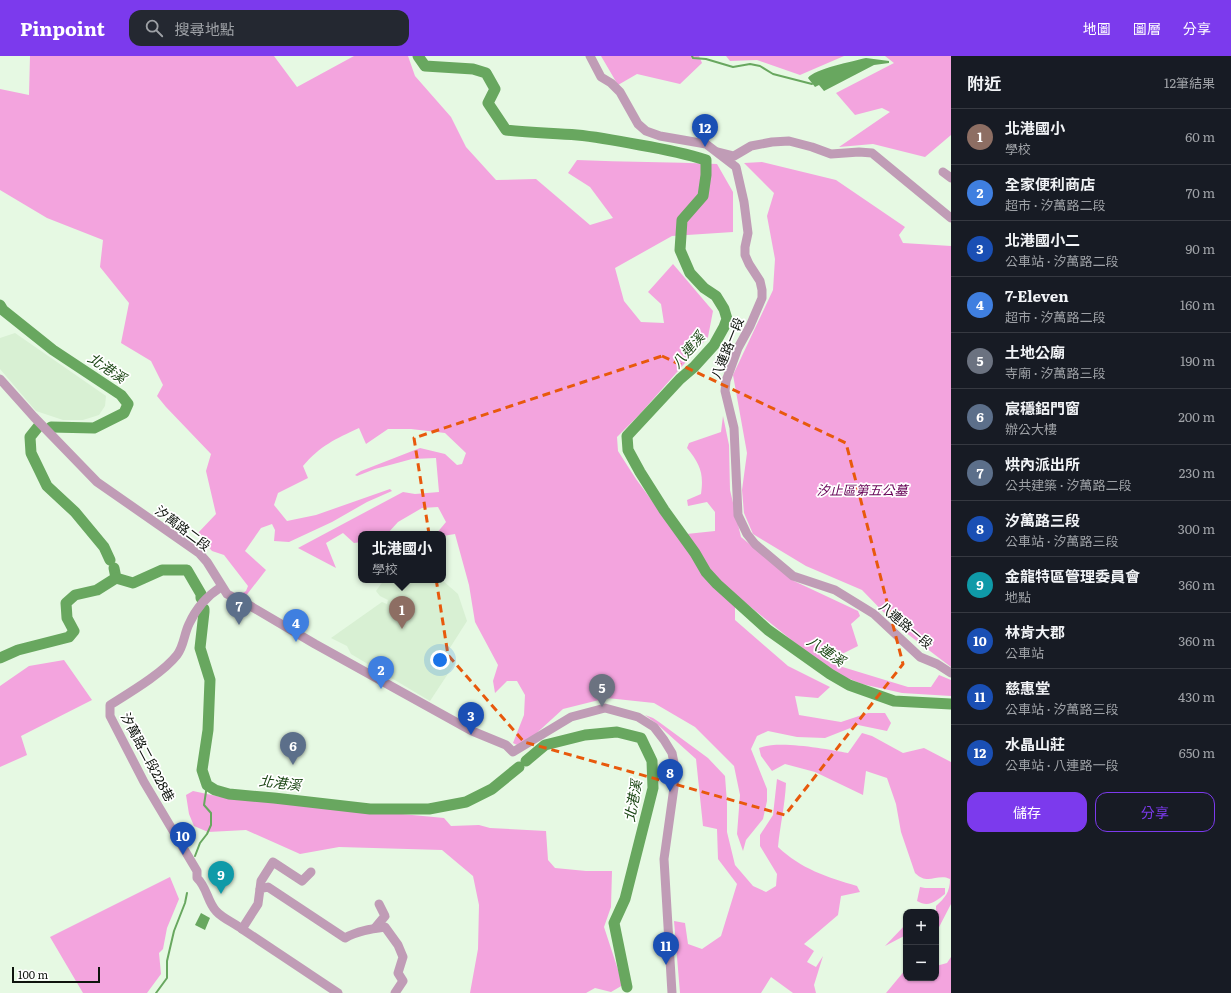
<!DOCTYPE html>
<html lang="zh-TW">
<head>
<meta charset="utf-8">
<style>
	:root { --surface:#171b24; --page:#242831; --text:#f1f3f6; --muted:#9ea1a6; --line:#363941; --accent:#7c3aed }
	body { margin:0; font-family:Literata,"Noto Sans TC",serif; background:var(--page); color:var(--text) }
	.controls { position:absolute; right:12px; bottom:12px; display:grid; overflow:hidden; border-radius:8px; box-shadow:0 1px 3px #0004 }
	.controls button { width:36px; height:36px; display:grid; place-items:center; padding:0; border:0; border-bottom:1px solid var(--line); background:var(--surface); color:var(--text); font:20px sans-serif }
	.scale { position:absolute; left:12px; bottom:10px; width:88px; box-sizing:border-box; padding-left:4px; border:2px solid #0e140d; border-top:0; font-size:11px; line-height:14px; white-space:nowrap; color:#0e140d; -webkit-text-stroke:3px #fff; paint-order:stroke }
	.you { position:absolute; left:440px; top:604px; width:14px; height:14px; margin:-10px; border:3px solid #fff; border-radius:50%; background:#1a73e8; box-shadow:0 0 0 6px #1a73e833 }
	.badge { display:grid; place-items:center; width:26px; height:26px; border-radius:50%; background:var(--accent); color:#fff; font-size:13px; font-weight:700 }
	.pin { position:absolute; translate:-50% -33px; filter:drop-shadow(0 1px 2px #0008) }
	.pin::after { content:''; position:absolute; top:21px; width:14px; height:12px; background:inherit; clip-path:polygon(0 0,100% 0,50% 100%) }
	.popup { position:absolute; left:358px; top:475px; width:88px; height:52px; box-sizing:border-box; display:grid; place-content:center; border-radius:8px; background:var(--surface); filter:drop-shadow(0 1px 3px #0005); font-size:13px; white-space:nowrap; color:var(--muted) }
	.popup b { font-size:15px; color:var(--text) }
	.popup::after { content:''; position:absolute; left:50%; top:100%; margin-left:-8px; border:8px solid transparent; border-top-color:var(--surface) }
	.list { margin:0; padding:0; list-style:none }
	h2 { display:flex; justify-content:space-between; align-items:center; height:52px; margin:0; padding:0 16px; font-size:17px }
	h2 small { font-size:13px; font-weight:400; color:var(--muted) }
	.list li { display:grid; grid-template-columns:26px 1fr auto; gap:12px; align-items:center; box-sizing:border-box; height:56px; padding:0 16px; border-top:1px solid var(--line) }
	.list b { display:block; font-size:15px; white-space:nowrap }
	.list p { margin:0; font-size:13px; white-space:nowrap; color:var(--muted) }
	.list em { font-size:13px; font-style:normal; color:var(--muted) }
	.actions { display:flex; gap:8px; padding:12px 16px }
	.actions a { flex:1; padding:9px 0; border:1px solid var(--accent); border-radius:12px; text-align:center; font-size:14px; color:var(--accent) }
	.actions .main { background:var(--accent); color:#fff }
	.icon { flex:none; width:22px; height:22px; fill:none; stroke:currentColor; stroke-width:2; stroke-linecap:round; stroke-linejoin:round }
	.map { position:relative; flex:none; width:951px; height:937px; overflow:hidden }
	header { display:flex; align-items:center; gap:24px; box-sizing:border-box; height:56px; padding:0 20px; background:var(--accent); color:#fff }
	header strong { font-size:19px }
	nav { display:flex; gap:22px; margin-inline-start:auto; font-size:14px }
	.search { width:280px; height:36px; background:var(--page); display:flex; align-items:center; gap:10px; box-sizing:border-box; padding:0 14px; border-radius:12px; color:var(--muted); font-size:15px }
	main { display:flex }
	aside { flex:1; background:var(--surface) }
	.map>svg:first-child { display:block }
</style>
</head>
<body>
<header>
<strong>Pinpoint</strong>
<div class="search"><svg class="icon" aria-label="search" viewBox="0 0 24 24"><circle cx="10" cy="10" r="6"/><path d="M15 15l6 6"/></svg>搜尋地點</div>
<nav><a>地圖</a><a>圖層</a><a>分享</a></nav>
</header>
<main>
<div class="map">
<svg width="951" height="937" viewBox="0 0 951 937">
	<rect width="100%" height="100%" fill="#e6f9e3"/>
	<g fill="#d8f0d3">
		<path d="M 15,277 L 106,340 L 105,350 L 99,359 L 83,364 L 63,364 L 36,355 L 0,313 L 0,282 Z"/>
		<path d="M 384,524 L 442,524 L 458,538 L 467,565 L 446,598 L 455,607 L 430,645 L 351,598 L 347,590 L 331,582 L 382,546 L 387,548 L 388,544 L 380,540 L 376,535 Z"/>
	</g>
	<g fill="#f3a4de">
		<path d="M 30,0 L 274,0 L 297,31 L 354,0 L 408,0 L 415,20 L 451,61 L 466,91 L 496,124 L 536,123 L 590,169 L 613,162 L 590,131 L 568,117 L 577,104 C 624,106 670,106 717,108 L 733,136 L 733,176 L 672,180 L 615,212 L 624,245 L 641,266 L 664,267 L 661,248 L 648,236 L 673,208 L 713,255 L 708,281 L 640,358 L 617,381 L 618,395 L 636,423 L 677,479 L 715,475 L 715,456 L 707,446 L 688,450 L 687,444 L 701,438 C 704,417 700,408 687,392 L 689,387 L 721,376 L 723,360 L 729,389 L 730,434 L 741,481 L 794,525 L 858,555 L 860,560 L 851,568 L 858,590 L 834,602 L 836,609 L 908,631 L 931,631 L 939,619 L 951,624 L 951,640 L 902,637 L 862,628 L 830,615 L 742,544 L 735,550 L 735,564 L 788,610 L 830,631 L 818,642 L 795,640 L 799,659 L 841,666 L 868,657 L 885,657 L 891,667 L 887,675 L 858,669 L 825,682 L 797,681 L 768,675 L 757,680 L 751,693 L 767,733 L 767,745 L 763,763 L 746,784 L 743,795 L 737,778 L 740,739 L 734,710 L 695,671 L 654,647 L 607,642 L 563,653 L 529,684 L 519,690 L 513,687 L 524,659 L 525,639 L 517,625 L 507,625 L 495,637 L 493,625 L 498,609 L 475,566 L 469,529 L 455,478 L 443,480 L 443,478 L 436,478 L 446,466 L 438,451 L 422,452 L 398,466 L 387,478 L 361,478 L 361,486 L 354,487 L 343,477 L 326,487 L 336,512 L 298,492 L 403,436 L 415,438 L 439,436 L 436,402 L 412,403 L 375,413 L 357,420 L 355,419 L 361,415 L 420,392 L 445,398 L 457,409 L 462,408 L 466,397 L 445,377 L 411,373 L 388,373 L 366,388 L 359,372 C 335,383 320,390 303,410 L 308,422 L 278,437 L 274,449 L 287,465 L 316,459 L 390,433 L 392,435 L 367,446 L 332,466 L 289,486 L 274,485 L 275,474 L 272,468 L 261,472 L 245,495 L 266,514 L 245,541 L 241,538 L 246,535 L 248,530 L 224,499 L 212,495 L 197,478 L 216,458 L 206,415 L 211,398 L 166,351 L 157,340 L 163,329 L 151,305 L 121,287 L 129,247 L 100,211 L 103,184 L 47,162 L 0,134 L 0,33 L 29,39 Z"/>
		<path d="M 601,0 L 699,0 L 702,7 L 680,28 L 637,18 L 618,29 Z"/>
		<path d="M 726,0 L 844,0 L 800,19 L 757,4 L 730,5 Z"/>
		<path d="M 885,0 L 951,0 L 951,79 L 925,101 L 873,88 L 839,91 L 890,56 L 882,52 L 855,59 L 836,37 L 894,7 Z"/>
		<path d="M 762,106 L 836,124 L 905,171 L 899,179 L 903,187 L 951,190 L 951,611 L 897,570 L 862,534 L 806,510 L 753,478 L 744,457 L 742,434 L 747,397 L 733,319 L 773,234 L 775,203 L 767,160 L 774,137 L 744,107 Z"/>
		<path d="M 64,604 L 92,644 L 21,680 L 27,699 L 0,711 L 0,630 L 29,610 Z"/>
		<path d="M 645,659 L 653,662 L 659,666 L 708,702 L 725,720 L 727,747 L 727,776 L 735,809 L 753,830 L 766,836 L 776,830 L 777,818 L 760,790 L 760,779 L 773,759 L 777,723 L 786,727 C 785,749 780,770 778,791 C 801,813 827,821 857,830 L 860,836 L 841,840 L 838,859 L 804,888 L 814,895 L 807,906 L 816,911 L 823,900 L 814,929 L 816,937 L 793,937 L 771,921 L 761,937 L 680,937 L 674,865 L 685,867 L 688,888 L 702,893 L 721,880 L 737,828 L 718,803 L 717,773 L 703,770 L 696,703 L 657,668 Z"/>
		<path d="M 862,677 L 872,680 L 903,697 L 924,692 L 951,706 L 951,848 L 936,877 L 936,850 C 945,842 950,836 950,823 C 937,817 928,830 915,817 L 901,776 L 896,748 L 887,722 L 866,715 L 863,739 L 815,716 L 785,708 L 772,715 L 761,700 L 759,692 C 779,684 825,693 848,697 Z"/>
		<path d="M 193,735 L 221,741 L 444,762 L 451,770 L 479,769 L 490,772 L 546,775 L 548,804 L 555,812 L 586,815 L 612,815 L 611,851 L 604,871 L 623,929 L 611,936 L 595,932 L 586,937 L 470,937 L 478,893 L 479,849 L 473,820 L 442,794 L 339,791 L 300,798 L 246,774 L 208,776 L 194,770 L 189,758 L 186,739 Z"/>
		<path d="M 170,821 L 179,843 L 167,872 L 163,893 L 159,897 L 161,918 L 147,937 L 83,937 L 50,881 Z"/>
		<path d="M 920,831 L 925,832 L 945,832 L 945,838 C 936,845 929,852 917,845 Z"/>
		<path d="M 906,868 L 906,879 L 885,890 Z"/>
		<path d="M 951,901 L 951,937 L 886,937 L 906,913 L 906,922 L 936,922 L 936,910 L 947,907 Z"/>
	</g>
	<g fill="#68a75f">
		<path d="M 866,2 L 889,5 L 889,7 L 874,9 L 824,35 L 819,29 L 815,31 L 808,22 C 814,13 854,5 866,2 Z"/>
		<path d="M 201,857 L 210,862 L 205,874 L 195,869 Z"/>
	</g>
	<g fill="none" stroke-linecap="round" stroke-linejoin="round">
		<g stroke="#68a75f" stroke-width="2">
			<path d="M 692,0 L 693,2 L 706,3 L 733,11 L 750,8 L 760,10 L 773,18 L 812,28"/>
			<path d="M 195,800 L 200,787 L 207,778 L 211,769 L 211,757 L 204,749 L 207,729"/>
			<path d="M 156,937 L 167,922 L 167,905 L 174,875 L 185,847 L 187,837"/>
		</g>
		<g stroke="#68a75f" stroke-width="11">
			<path d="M 418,0 L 425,10 L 473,13 L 486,17 L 495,33 L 488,47 L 506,74 C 530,77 553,77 577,79 C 598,81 619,85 640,89 C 663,93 684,97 706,104 L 706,119 L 703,140 L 682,164 L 680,194 L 690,217 L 704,232 L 716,240 L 724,253 L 727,263 L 724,271 L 714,289 L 694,311 L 680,323 L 627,380 L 628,394 L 640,416 L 664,454 L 695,497 L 706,516 L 717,528 L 768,574 L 830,618 L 849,629 L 894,645 L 951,648"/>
			<path d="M 0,249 L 3,254 L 53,294 L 121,339 L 128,348 L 124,357 L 94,372 L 51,371"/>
			<path d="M 38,371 L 30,381 L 31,397 L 47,430 L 75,456 L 104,491 L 110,504"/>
			<path d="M 114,512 L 116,522 L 133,527 L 162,514 L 187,514 L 201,538 L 201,542"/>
			<path d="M 204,553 L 204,556 L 200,592 L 210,624 L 208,674 L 202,714 L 207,729 L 215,734 L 229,738 L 274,742 L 370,753 L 429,753 L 466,746 L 492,733 L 519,711"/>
			<path d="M 0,602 L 18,594 L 69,581 L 74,575 L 67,562 L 66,547 L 75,539 L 97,534 L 116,522"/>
			<path d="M 526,705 L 545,689 L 585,679 L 617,676 L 641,682 L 652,705 L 653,732 L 625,843 L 614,867 L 627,931"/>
		</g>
		<g stroke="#c09cb6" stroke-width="9">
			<path d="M 590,0 L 601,21 L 611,27 L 620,36 L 638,68 L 646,75 L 660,80 L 706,88 L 736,111 L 744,146 L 748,177 L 745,191 L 745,199 L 749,208 L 760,225 L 762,234 L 762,242 L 750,270 L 738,292 L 726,325 L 725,335 L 734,372 L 738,459 L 747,478 L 755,488 L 793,520 L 835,534 L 874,558 L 920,601 L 937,608 L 951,617"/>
			<path d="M 718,96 L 734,100 L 751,90 L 772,86 L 789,85 L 812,91 L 831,98 L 859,96 L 872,97 L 951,162"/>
			<path d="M 943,116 L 951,122"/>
			<path d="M 0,323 L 34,361 L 97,426 L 199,497 L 207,506 L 227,538 L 247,548 L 315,588 L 472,675 L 506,689 L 513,696 L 571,661 L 605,652 L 638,661 L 654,671 L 664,684 L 672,697 L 676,717 L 664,803 L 672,937"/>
			<path d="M 221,531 C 207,540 196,552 189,568 C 184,578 184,590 177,599 C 163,617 129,637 110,649 L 110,660 L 144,726 L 197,815 L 197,822 C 207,831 207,845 216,855 C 222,862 234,867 242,873 L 258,848 L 260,833 L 268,831 L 345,882 C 357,875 371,873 385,871 L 398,889 L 403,901 L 398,917 L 403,925 L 395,937"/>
			<path d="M 260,833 L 261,825 L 273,806 L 302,825 L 311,816"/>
			<path d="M 375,872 L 385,860 L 379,848"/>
			<path d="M 242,873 L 338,937"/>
		</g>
	</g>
	<path fill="none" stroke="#e8590c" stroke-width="3" stroke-dasharray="8 5" stroke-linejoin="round" d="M 662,300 L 846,387 L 903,608 L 785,759 L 524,686 L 448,599 L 414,382 Z"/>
	<g text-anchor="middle" stroke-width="3.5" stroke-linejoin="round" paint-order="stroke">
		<g font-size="13" fill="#0e140d" stroke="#fff">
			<text transform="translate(727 292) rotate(-68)" y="5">八連路一段</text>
			<text transform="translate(183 472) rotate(37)" y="5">汐萬路二段</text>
			<text transform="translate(906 569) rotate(40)" y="5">八連路一段</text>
			<text transform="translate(148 701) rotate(62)" y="5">汐萬路二段228巷</text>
		</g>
		<g font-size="13" font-style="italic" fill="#650055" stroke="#fff">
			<text x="862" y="439">汐止區第五公墓</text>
		</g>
		<g font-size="14" font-style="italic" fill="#1b4614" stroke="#fff">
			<text transform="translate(688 294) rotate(-49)" y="5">八連溪</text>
			<text transform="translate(107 312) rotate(34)" y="5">北港溪</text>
			<text transform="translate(826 595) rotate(34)" y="5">八連溪</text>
			<text transform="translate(280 727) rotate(7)" y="5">北港溪</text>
			<text transform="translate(633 745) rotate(-80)" y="5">北港溪</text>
		</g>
	</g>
</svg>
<div class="controls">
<button>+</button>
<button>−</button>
</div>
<div class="scale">100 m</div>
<div class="you"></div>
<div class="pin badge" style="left:402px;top:573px;background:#8d6e63">1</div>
<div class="popup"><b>北港國小</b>學校</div>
<div class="pin badge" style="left:381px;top:633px;background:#3f7fe0">2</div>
<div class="pin badge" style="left:471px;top:679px;background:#1a4fb4">3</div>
<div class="pin badge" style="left:296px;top:586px;background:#3f7fe0">4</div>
<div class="pin badge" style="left:602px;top:651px;background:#6b7280">5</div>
<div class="pin badge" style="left:293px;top:709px;background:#5c6f8a">6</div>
<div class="pin badge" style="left:239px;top:569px;background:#5c6f8a">7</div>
<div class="pin badge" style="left:670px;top:736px;background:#1a4fb4">8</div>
<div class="pin badge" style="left:221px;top:838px;background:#0f9aa8">9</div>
<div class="pin badge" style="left:183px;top:799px;background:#1a4fb4">10</div>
<div class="pin badge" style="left:666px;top:909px;background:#1a4fb4">11</div>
<div class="pin badge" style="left:705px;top:91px;background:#1a4fb4">12</div>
</div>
<aside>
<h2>附近<small>12筆結果</small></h2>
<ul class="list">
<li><span class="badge" style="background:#8d6e63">1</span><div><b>北港國小</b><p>學校</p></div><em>60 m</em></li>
<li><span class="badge" style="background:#3f7fe0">2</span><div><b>全家便利商店</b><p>超市 · 汐萬路二段</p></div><em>70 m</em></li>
<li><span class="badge" style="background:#1a4fb4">3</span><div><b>北港國小二</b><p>公車站 · 汐萬路二段</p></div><em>90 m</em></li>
<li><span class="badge" style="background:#3f7fe0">4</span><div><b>7-Eleven</b><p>超市 · 汐萬路二段</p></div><em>160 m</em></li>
<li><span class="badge" style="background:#6b7280">5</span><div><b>土地公廟</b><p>寺廟 · 汐萬路三段</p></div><em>190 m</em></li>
<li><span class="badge" style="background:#5c6f8a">6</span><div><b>宸穩鋁門窗</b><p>辦公大樓</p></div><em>200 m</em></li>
<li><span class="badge" style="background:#5c6f8a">7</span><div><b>烘內派出所</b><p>公共建築 · 汐萬路二段</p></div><em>230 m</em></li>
<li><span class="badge" style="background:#1a4fb4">8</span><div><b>汐萬路三段</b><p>公車站 · 汐萬路三段</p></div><em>300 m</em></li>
<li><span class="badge" style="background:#0f9aa8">9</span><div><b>金龍特區管理委員會</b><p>地點</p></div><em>360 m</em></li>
<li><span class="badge" style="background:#1a4fb4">10</span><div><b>林肯大郡</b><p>公車站</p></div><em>360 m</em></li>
<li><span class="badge" style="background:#1a4fb4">11</span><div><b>慈惠堂</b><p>公車站 · 汐萬路三段</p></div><em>430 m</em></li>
<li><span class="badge" style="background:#1a4fb4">12</span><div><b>水晶山莊</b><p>公車站 · 八連路一段</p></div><em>650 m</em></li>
</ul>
<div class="actions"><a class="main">儲存</a><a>分享</a></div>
</aside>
</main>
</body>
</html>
